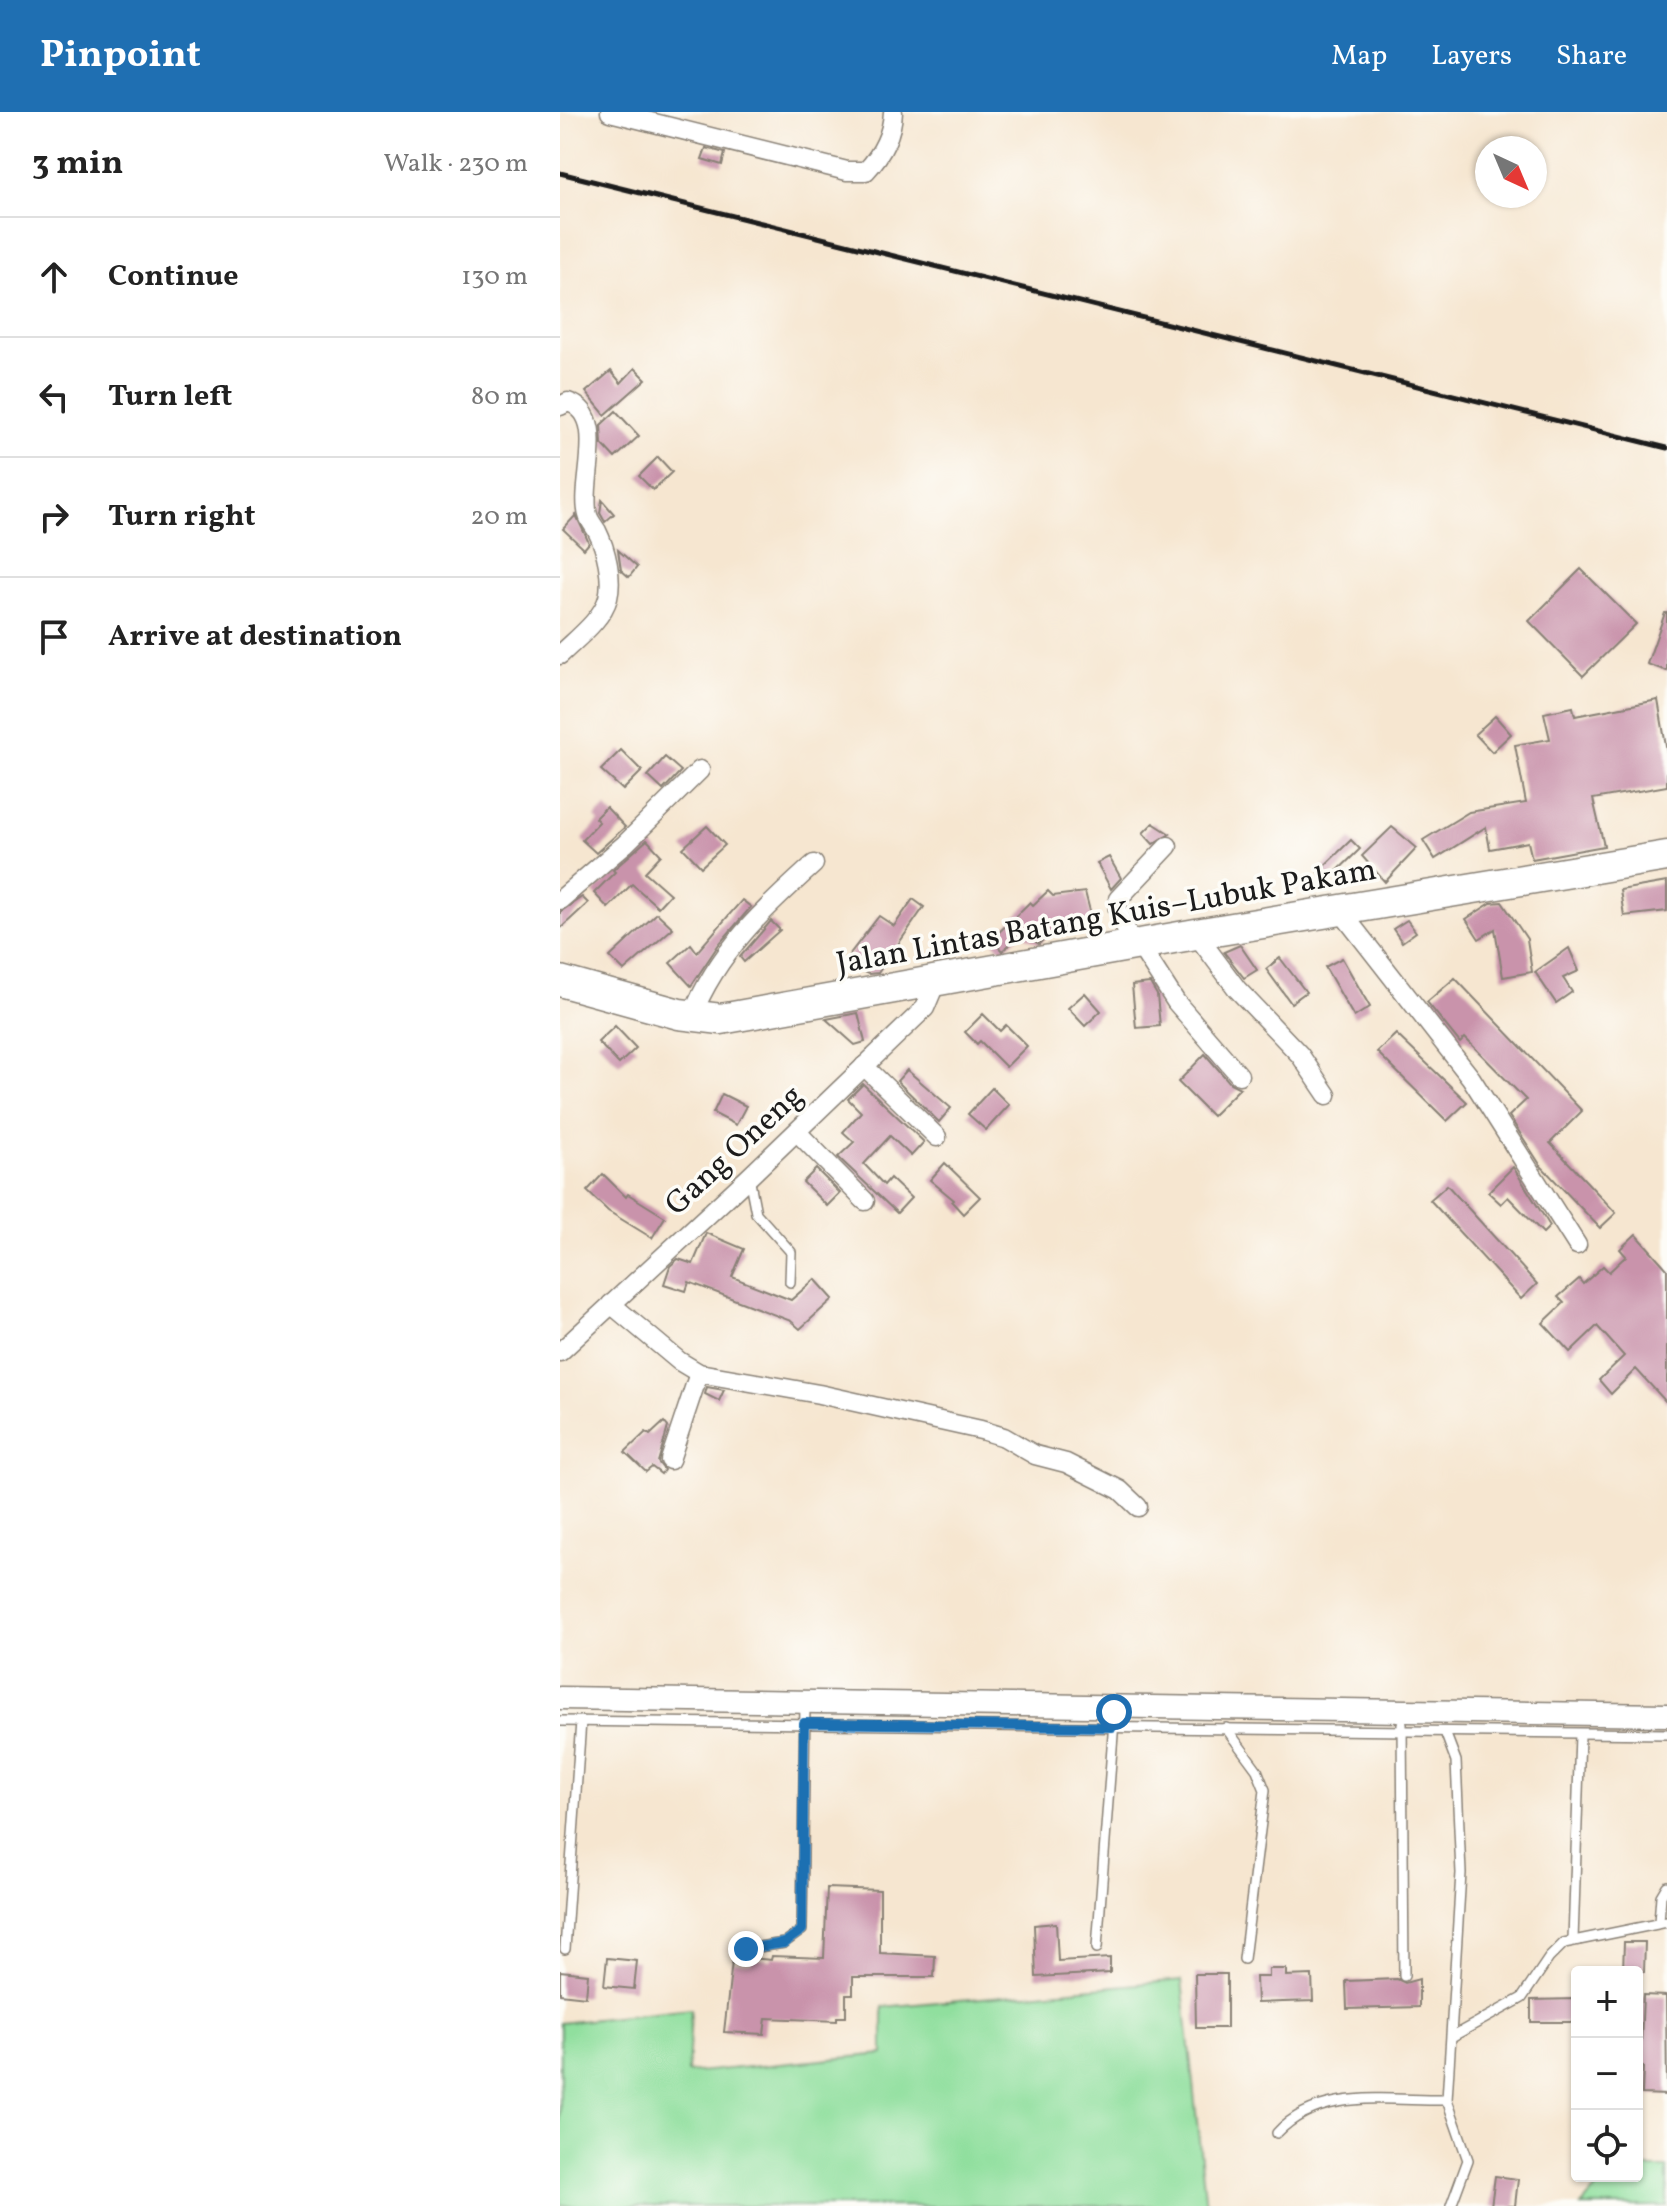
<!DOCTYPE html>
<html lang="en">
<head>
<meta charset="utf-8">
<style>
	:root { --surface:#fff; --page:#f6f6f6; --text:#222; --muted:#767676; --line:#e0e0e0; --accent:#1f6fb2 }
	body { margin:0; font-family:Vollkorn,serif; background:var(--page); color:var(--text) }
	.controls { position:absolute; right:24px; bottom:24px; display:grid; overflow:hidden; border-radius:8px; box-shadow:0 2px 6px #0004 }
	.controls button { width:72px; height:72px; display:grid; place-items:center; padding:0; border:0; border-bottom:2px solid var(--line); background:var(--surface); color:var(--text); font:40px sans-serif }
	.compass { position:absolute; left:915px; top:24px; width:72px; height:72px; border-radius:50%; background:var(--surface); box-shadow:0 2px 6px #0004; rotate:136deg }
	.stop { position:absolute; width:24px; height:24px; margin:-18px; border:6px solid #1f6fb2; border-radius:50%; background:#fff }
	.stop.end { background:#1f6fb2; border-color:#fff; box-shadow:0 2px 8px #0008 }
	.list { margin:0; padding:0; list-style:none }
	h2 { display:flex; justify-content:space-between; align-items:center; height:104px; margin:0; padding:0 32px; font-size:34px }
	h2 small { font-size:26px; font-weight:400; color:var(--muted) }
	.list li { display:grid; grid-template-columns:52px 1fr auto; gap:24px; align-items:center; box-sizing:border-box; height:120px; padding:0 32px; border-top:2px solid var(--line) }
	.list b { display:block; font-size:30px; white-space:nowrap }
	.list em { font-size:26px; font-style:normal; color:var(--muted) }
	.icon { flex:none; width:44px; height:44px; fill:none; stroke:currentColor; stroke-width:2; stroke-linecap:round; stroke-linejoin:round }
	.map { position:relative; flex:none; width:1107px; height:2094px; overflow:hidden }
	header { display:flex; align-items:center; gap:48px; box-sizing:border-box; height:112px; padding:0 40px; background:var(--accent); color:#fff }
	header strong { font-size:38px }
	nav { display:flex; gap:44px; margin-inline-start:auto; font-size:28px }
	main { display:flex }
	aside { flex:1; background:var(--surface) }
	.map>svg:first-child { display:block }
</style>
</head>
<body>
<header>
<strong>Pinpoint</strong>
<nav><a>Map</a><a>Layers</a><a>Share</a></nav>
</header>
<main>
<aside>
<h2>3 min<small>Walk · 230 m</small></h2>
<ul class="list">
<li><svg class="icon" aria-label="ahead" viewBox="0 0 24 24"><path d="M12 20V5M6 11l6-6 6 6"/></svg><div><b>Continue</b></div><em>130 m</em></li>
<li><svg class="icon" aria-label="left" viewBox="0 0 24 24"><path d="M17 20v-9H6M10 6l-5 5 5 5"/></svg><div><b>Turn left</b></div><em>80 m</em></li>
<li><svg class="icon" aria-label="right" viewBox="0 0 24 24"><path d="M7 20v-9h11M14 6l5 5-5 5"/></svg><div><b>Turn right</b></div><em>20 m</em></li>
<li><svg class="icon" aria-label="arrive" viewBox="0 0 24 24"><path d="M6 21V4h12l-3 4 3 4H6"/></svg><div><b>Arrive at destination</b></div></li>
</ul>
</aside>
<div class="map">
<svg width="1107" height="2094" viewBox="0 0 1107 2094">
	<rect width="100%" height="100%" fill="#fdfcf7"/>
	<filter id="ink" filterUnits="userSpaceOnUse"><feTurbulence type="fractalNoise" baseFrequency=".0125" numOctaves="2"/><feDisplacementMap in="SourceGraphic" scale="16" xChannelSelector="R" yChannelSelector="G"/><feConvolveMatrix kernelMatrix="1 2 1 2 8 2 1 2 1" color-interpolation-filters="sRGB"/></filter>
	<filter id="wash" filterUnits="userSpaceOnUse"><feTurbulence type="fractalNoise" baseFrequency=".006" numOctaves="4" result="noise"/><feDisplacementMap in="SourceGraphic" scale="32" xChannelSelector="R" yChannelSelector="G"/><feGaussianBlur stdDeviation="1.8" result="paint"/><feColorMatrix in="noise" values="0 0 0 0 0 0 0 0 0 0 0 0 0 0 0 0 0 1.4 0 .05"/><feComposite in="paint" operator="in"/></filter>
	<g filter="url(#wash)">
		<rect width="100%" height="100%" fill="#f6e6d0"/>
		<g fill="#90df9e" stroke="#567e5d" stroke-width="2">
			<path d="M 622,1868 L 646,2094 L 0,2094 L 0,1911 L 131,1897 L 128,1961 L 323,1942 L 323,1895 Z"/>
			<path d="M 1077,2056 L 1107,2056 L 1107,2094 L 1021,2094 L 1047,2064 L 1077,2064 Z"/>
		</g>
		<g id="blocks">
			<g fill="#c993ab">
				<path d="M 146,36 L 165,41 L 162,53 L 142,47 Z"/>
				<path d="M 75,256 L 86,267 L 45,303 L 26,280 L 51,259 L 61,271 Z"/>
				<path d="M 56,299 L 79,324 L 55,346 L 42,332 L 41,313 Z"/>
				<path d="M 98,345 L 112,360 L 93,378 L 79,364 Z"/>
				<path d="M 42,388 L 54,402 L 45,410 L 40,401 Z"/>
				<path d="M 16,403 L 29,431 L 24,437 L 3,417 Z"/>
				<path d="M 58,438 L 77,455 L 69,465 L 61,458 Z"/>
				<path d="M 1021,457 L 1076,512 L 1023,564 L 969,509 Z"/>
				<path d="M 1105,501 L 1107,501 L 1107,559 L 1087,552 Z"/>
				<path d="M 1098,588 L 1107,640 L 1107,674 L 1033,687 L 1044,734 L 972,747 L 968,730 L 930,737 L 926,715 L 875,747 L 863,728 L 909,700 L 966,691 L 955,633 L 990,627 L 984,601 L 1013,595 L 1015,604 Z"/>
				<path d="M 935,604 L 951,622 L 932,640 L 915,622 Z"/>
				<path d="M 61,638 L 82,659 L 63,678 L 41,658 Z"/>
				<path d="M 105,645 L 121,659 L 103,678 L 88,664 Z"/>
				<path d="M 46,695 L 65,715 L 36,741 L 22,728 L 39,710 L 35,706 Z"/>
				<path d="M 593,711 L 610,722 L 593,732 L 583,721 Z"/>
				<path d="M 147,714 L 165,733 L 141,755 L 123,736 Z"/>
				<path d="M 832,715 L 857,736 L 825,770 L 802,744 Z"/>
				<path d="M 87,728 L 101,743 L 85,760 L 110,782 L 98,795 L 72,772 L 48,796 L 34,781 L 55,760 L 53,758 Z"/>
				<path d="M 791,728 L 800,737 L 767,769 L 758,760 Z"/>
				<path d="M 549,745 L 561,766 L 551,777 L 537,751 Z"/>
				<path d="M 1107,770 L 1107,799 L 1064,804 L 1060,778 Z"/>
				<path d="M 488,779 L 493,784 L 525,780 L 534,814 L 506,823 L 502,810 L 479,832 L 462,822 L 442,839 L 432,827 L 470,790 L 473,793 Z"/>
				<path d="M 22,785 L 28,791 L 0,817 L 0,800 Z"/>
				<path d="M 353,787 L 364,795 L 318,861 L 308,862 L 302,859 L 305,854 L 289,843 L 319,804 L 334,814 Z"/>
				<path d="M 182,788 L 191,795 L 159,832 L 131,874 L 110,851 L 131,832 L 137,840 Z"/>
				<path d="M 942,790 L 967,827 L 972,860 L 943,865 L 935,817 L 919,827 L 906,807 L 931,791 Z"/>
				<path d="M 97,801 L 113,816 L 64,859 L 50,845 Z"/>
				<path d="M 847,808 L 856,820 L 842,830 L 833,817 Z"/>
				<path d="M 211,809 L 220,818 L 184,850 L 180,845 Z"/>
				<path d="M 680,833 L 697,858 L 684,866 L 664,840 Z"/>
				<path d="M 1009,836 L 1019,859 L 1003,866 L 1012,880 L 996,891 L 975,860 Z"/>
				<path d="M 720,846 L 746,880 L 731,891 L 706,857 Z"/>
				<path d="M 782,846 L 810,895 L 794,905 L 765,855 Z"/>
				<path d="M 895,866 L 1022,999 L 990,1031 L 1056,1101 L 1040,1116 L 981,1054 L 949,1004 L 966,988 L 905,926 L 900,931 L 867,890 Z"/>
				<path d="M 590,871 L 597,883 L 600,914 L 576,916 L 572,873 Z"/>
				<path d="M 525,881 L 541,899 L 525,914 L 508,896 Z"/>
				<path d="M 298,901 L 305,930 L 295,933 L 266,907 Z"/>
				<path d="M 423,902 L 440,919 L 446,913 L 467,934 L 446,955 L 420,929 L 417,932 L 405,920 Z"/>
				<path d="M 55,914 L 76,936 L 59,952 L 38,930 Z"/>
				<path d="M 836,922 L 907,990 L 887,1009 L 817,940 Z"/>
				<path d="M 645,942 L 670,971 L 680,976 L 652,1004 L 618,970 Z"/>
				<path d="M 347,958 L 391,996 L 379,1010 L 337,969 Z"/>
				<path d="M 303,972 L 364,1030 L 351,1044 L 330,1024 L 304,1052 L 324,1073 L 330,1066 L 351,1086 L 337,1101 L 278,1045 L 294,1030 L 283,1020 L 301,1000 L 288,987 Z"/>
				<path d="M 432,976 L 449,993 L 426,1018 L 408,1002 Z"/>
				<path d="M 162,982 L 186,994 L 176,1013 L 153,1001 Z"/>
				<path d="M 385,1051 L 420,1085 L 403,1102 L 392,1090 L 394,1088 L 370,1068 Z"/>
				<path d="M 953,1055 L 990,1114 L 983,1121 L 948,1085 L 941,1092 L 928,1080 Z"/>
				<path d="M 256,1057 L 280,1081 L 267,1094 L 243,1070 Z"/>
				<path d="M 43,1062 L 66,1085 L 68,1082 L 105,1105 L 92,1126 L 48,1099 L 27,1079 Z"/>
				<path d="M 887,1073 L 977,1172 L 961,1187 L 870,1088 Z"/>
				<path d="M 146,1121 L 184,1137 L 172,1165 L 231,1188 L 255,1167 L 273,1187 L 240,1217 L 231,1209 L 129,1170 L 126,1179 L 104,1172 L 110,1154 L 118,1147 L 133,1152 Z"/>
				<path d="M 1076,1122 L 1107,1157 L 1107,1291 L 1076,1257 L 1051,1282 L 1039,1268 L 1064,1244 L 1037,1214 L 1010,1240 L 983,1211 L 1004,1191 L 998,1185 L 1019,1167 L 1023,1172 L 1043,1154 L 1049,1160 L 1066,1144 L 1060,1137 Z"/>
				<path d="M 147,1275 L 164,1278 L 159,1289 L 145,1282 Z"/>
				<path d="M 104,1310 L 108,1315 L 98,1350 L 104,1358 L 101,1362 L 92,1355 L 86,1360 L 65,1340 L 86,1320 L 90,1323 Z"/>
				<path d="M 267,1776 L 320,1778 L 320,1841 L 375,1844 L 374,1865 L 293,1865 L 293,1882 L 286,1882 L 286,1905 L 277,1905 L 277,1909 L 206,1906 L 204,1922 L 164,1920 L 172,1850 L 191,1851 L 191,1846 L 211,1848 L 212,1844 L 264,1846 Z"/>
				<path d="M 496,1811 L 498,1849 L 550,1846 L 550,1861 L 476,1865 L 474,1813 Z"/>
				<path d="M 1064,1830 L 1085,1830 L 1084,1860 L 1063,1860 Z"/>
				<path d="M 47,1846 L 77,1849 L 74,1877 L 44,1874 Z"/>
				<path d="M 709,1857 L 726,1857 L 726,1864 L 752,1863 L 753,1889 L 697,1891 L 696,1865 L 709,1865 Z"/>
				<path d="M 0,1859 L 28,1862 L 26,1885 L 0,1882 Z"/>
				<path d="M 635,1862 L 667,1862 L 667,1916 L 636,1916 Z"/>
				<path d="M 837,1867 L 845,1871 L 859,1867 L 859,1895 L 787,1897 L 786,1869 Z"/>
				<path d="M 1083,1883 L 1106,1884 L 1107,1983 L 1082,1982 L 1083,1955 L 1077,1955 L 1077,1931 L 1081,1931 Z"/>
				<path d="M 1017,1887 L 1017,1910 L 971,1910 L 971,1888 Z"/>
				<path d="M 935,2064 L 958,2067 L 955,2094 L 931,2094 Z"/>
			</g>
		</g>
	</g>
	<g filter="url(#ink)">
		<use href="#blocks" fill-opacity="0" stroke="#898176" stroke-width="2"/>
		<g fill="none" stroke-linecap="round" stroke-linejoin="round">
			<g stroke="#898176" stroke-width="12">
				<g id="service">
					<path d="M 189,1065 L 196,1101 L 231,1140 L 230,1170"/>
					<path d="M 0,1609 L 1107,1622"/>
					<path d="M 842,1612 L 844,1864"/>
					<path d="M 666,1616 L 697,1658 L 705,1678 L 684,1847"/>
					<path d="M 885,1620 L 896,1649 L 901,1761 L 887,1988 L 908,2048 L 891,2094"/>
					<path d="M 1099,1810 L 1101,1784 L 1107,1774"/>
					<path d="M 1013,1828 L 1020,1623"/>
					<path d="M 537,1836 L 555,1596"/>
					<path d="M 5,1837 L 21,1609"/>
					<path d="M 186,1837 L 224,1831 L 242,1818 L 245,1591"/>
					<path d="M 893,1924 L 962,1886 L 989,1846 L 1004,1831 L 1107,1810"/>
					<path d="M 717,2021 C 760,1975 829,1989 887,1988"/>
				</g>
			</g>
			<g stroke="#898176" stroke-width="21">
				<g id="minor">
					<path d="M 50,0 L 287,59 L 306,59 C 322,42 332,24 333,0"/>
					<path d="M 0,294 L 8,290 C 50,303 19,372 28,403 C 29,408 34,414 37,419 C 46,437 53,466 48,486 C 42,508 16,527 0,543"/>
					<path d="M 0,788 L 65,732 L 140,658"/>
					<path d="M 779,797 L 911,966 L 1017,1133"/>
					<path d="M 636,822 L 677,877 L 740,943 L 767,983"/>
					<path d="M 580,834 L 616,890 L 679,963"/>
					<path d="M 573,835 L 558,797 L 558,787 L 608,734"/>
					<path d="M 132,904 C 157,840 204,797 254,752"/>
					<path d="M 304,954 L 377,1025"/>
					<path d="M 237,1020 L 305,1089"/>
					<path d="M 51,1192 L 119,1249 L 139,1261 L 259,1282 L 421,1318 L 444,1325 L 475,1343 L 506,1351 L 560,1378 L 578,1395"/>
					<path d="M 0,1240 L 189,1065 L 365,896 L 376,870"/>
					<path d="M 110,1348 L 139,1261"/>
				</g>
			</g>
			<g stroke="#898176" stroke-width="25">
				<path id="tertiary" d="M 0,1586 L 1107,1603"/>
			</g>
			<g stroke="#898176" stroke-width="33">
				<path id="trunk" d="M 0,869 L 119,902 L 161,907 L 636,822 L 1107,744"/>
			</g>
			<use href="#service" stroke="#fff" stroke-width="9"/>
			<use href="#minor" stroke="#fff" stroke-width="18"/>
			<use href="#tertiary" stroke="#fff" stroke-width="22"/>
			<use href="#trunk" stroke="#fff" stroke-width="30"/>
			<path stroke="#1c1c1c" stroke-width="5" d="M 0,61 L 1107,336"/>
		</g>
	</g>
	<g fill="none" stroke-linecap="round" stroke-linejoin="round" filter="url(#ink)">
		<path stroke="#1f6fb2" stroke-width="10" d="M 186,1837 L 224,1831 L 242,1818 L 244,1611 L 552,1615 L 554,1600"/>
	</g>
	<g text-anchor="middle" stroke-width="7" stroke-linejoin="round" paint-order="stroke">
		<g font-size="32" fill="#1c1c1c" stroke="#fdfcf7">
			<text transform="translate(546 803) rotate(-10)" y="11">Jalan Lintas Batang Kuis–Lubuk Pakam</text>
			<text transform="translate(173 1037) rotate(-43)" y="11">Gang Oneng</text>
		</g>
	</g>
</svg>
<div class="controls">
<button>+</button>
<button>−</button>
<button><svg class="icon" aria-label="locate" viewBox="0 0 24 24"><circle cx="12" cy="12" r="6"/><path d="M12 2v4M12 18v4M2 12h4M18 12h4"/></svg></button>
</div>
<svg class="compass" viewBox="-18 -18 36 36"><path d="M0-13l5 13h-10z" fill="#e53935"/><path d="M0 13l5-13h-10z" fill="#767676"/></svg>
<div class="stop" style="left:554px;top:1600px"></div>
<div class="stop end" style="left:186px;top:1837px"></div>
</div>
</main>
</body>
</html>
